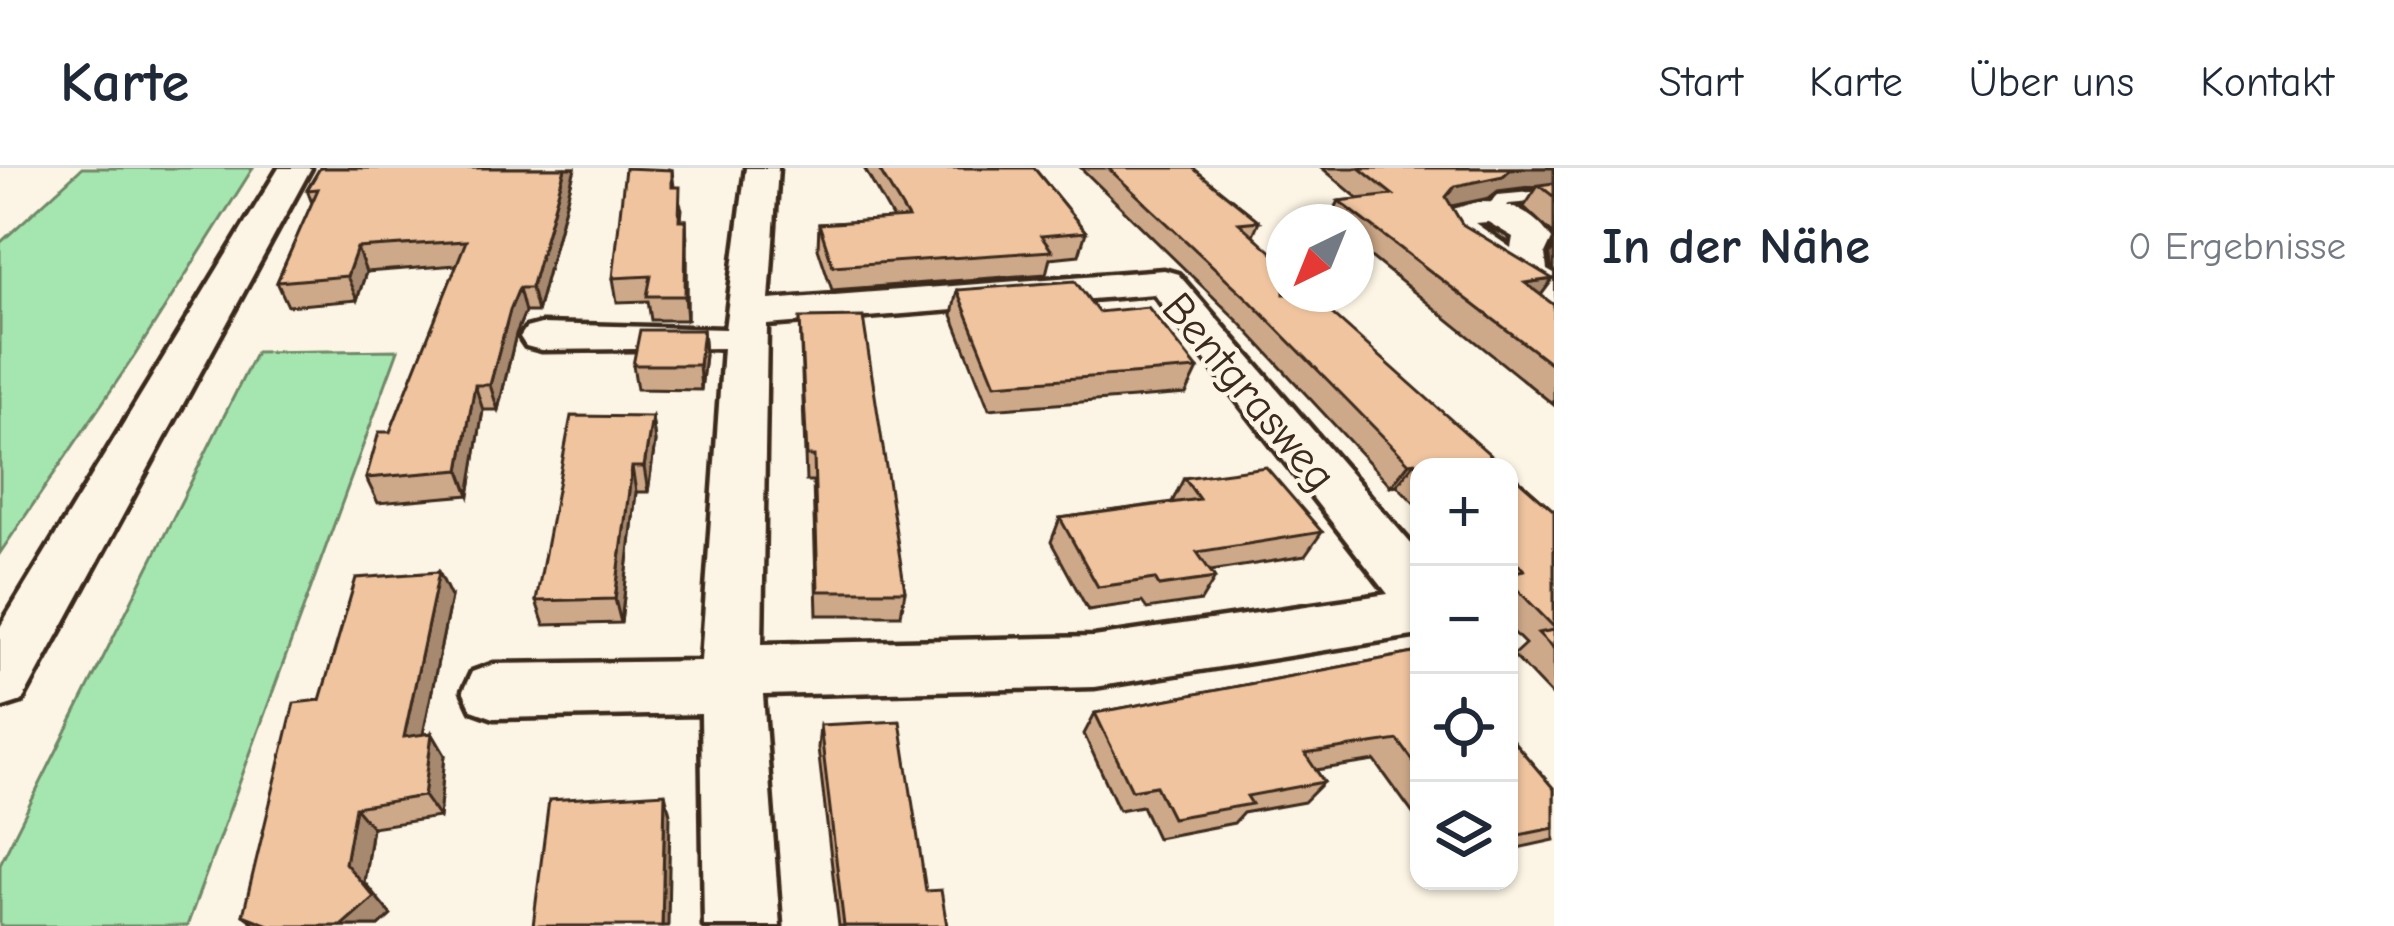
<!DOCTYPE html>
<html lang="de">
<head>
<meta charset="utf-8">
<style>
	:root { --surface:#fff; --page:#f6f6f7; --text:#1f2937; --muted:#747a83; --line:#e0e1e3 }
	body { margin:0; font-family:"Comic Neue",sans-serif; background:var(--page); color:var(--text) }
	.controls { position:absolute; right:36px; bottom:36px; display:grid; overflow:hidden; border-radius:24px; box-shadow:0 3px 9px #0004 }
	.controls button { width:108px; height:108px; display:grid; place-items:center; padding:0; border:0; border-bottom:3px solid var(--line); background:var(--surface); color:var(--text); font:60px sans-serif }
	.compass { position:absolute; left:1266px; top:36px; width:108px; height:108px; border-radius:50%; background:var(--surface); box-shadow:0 3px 9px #0004; rotate:223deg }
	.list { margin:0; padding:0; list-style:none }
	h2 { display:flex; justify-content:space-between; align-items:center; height:156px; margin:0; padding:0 48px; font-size:51px }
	h2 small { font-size:39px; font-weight:400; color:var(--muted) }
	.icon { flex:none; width:66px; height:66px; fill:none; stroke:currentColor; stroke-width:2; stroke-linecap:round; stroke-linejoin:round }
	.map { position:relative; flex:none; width:1554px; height:758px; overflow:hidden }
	header { display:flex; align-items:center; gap:72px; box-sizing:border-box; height:168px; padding:0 60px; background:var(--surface); border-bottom:3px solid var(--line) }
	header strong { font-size:57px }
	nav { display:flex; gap:66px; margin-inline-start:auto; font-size:42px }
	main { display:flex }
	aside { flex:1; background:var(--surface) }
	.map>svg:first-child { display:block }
</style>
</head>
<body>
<header>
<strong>Karte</strong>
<nav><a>Start</a><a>Karte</a><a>Über uns</a><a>Kontakt</a></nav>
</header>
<main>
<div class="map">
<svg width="1554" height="758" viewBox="0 0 1554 758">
	<rect width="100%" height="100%" fill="#fcf5e5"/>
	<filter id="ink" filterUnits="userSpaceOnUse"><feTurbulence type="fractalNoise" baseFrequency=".00833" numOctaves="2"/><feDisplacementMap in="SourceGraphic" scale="24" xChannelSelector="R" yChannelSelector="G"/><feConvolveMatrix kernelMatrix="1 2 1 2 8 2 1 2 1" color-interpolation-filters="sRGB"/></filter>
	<g filter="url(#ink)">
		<g fill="#a5e6b0" stroke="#708867" stroke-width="3">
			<path d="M 82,0 L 253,0 L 135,187 L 0,385 L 0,75 Z"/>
			<path d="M 398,182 L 187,758 L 0,758 L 0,696 L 256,184 Z"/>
		</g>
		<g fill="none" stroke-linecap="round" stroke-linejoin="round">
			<g stroke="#3b2a1e" stroke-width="9">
				<path id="service" d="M 1554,22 L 1554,32 L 1509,36 L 1492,47 L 1483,42 L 1498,27 Z"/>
			</g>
			<g stroke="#3b2a1e" stroke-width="9">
				<g id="minor">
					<path d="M 279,0 L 311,0 L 22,533 L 0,540 L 0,459 Z"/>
					<path d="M 746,0 L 778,0 L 769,132 L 1164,102 L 1178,106 L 1419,385 L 1419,467 L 1094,519 L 763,527 L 780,758 L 704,758 L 701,546 L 494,550 L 472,542 L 463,523 L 472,504 L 494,496 L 701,493 L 723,180 L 541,182 L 526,178 L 520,169 L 526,160 L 541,156 L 725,161 ZM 1154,126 L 1388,426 L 1094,469 L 762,476 L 767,157 Z"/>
					<path d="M 1477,34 C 1510,33 1534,45 1552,71 L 1545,86 L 1547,102 L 1554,106 L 1554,135 L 1540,131 L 1450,74 L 1437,51 L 1443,44 ZM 1488,54 L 1513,69 L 1511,80 L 1475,55 Z"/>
				</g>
			</g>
			<use href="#service" fill="#fcf5e5" fill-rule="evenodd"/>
			<use href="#minor" fill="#fcf5e5" fill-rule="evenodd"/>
		</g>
		<g fill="#cea989" stroke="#3b2a1e" stroke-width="3">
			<path d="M 320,0 L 575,0 L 537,144 L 525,144 L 516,166 L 498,242 L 483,242 L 469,327 L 378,335 L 366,310 L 390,264 L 457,97 L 366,104 L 357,132 L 288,138 L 277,114 L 312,35 L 307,22 Z"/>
			<path d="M 669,0 L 669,2 L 672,2 L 674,19 L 682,41 L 681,52 L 686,52 L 687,76 L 687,152 L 651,152 L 648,133 L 617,134 L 613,110 Z"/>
			<path d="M 864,0 L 1034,0 L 1086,64 L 1079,87 L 1050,90 L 1046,106 L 832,122 L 818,80 L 819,56 L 893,51 Z"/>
			<path d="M 1081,0 L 1193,0 L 1259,53 L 1253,67 L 1332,146 L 1419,299 L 1419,340 L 1397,317 L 1391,318 L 1239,154 Z"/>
			<path d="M 1322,0 L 1554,0 L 1554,67 L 1524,39 L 1538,18 L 1498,23 L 1489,30 L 1451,38 L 1462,56 L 1540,128 L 1554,137 L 1554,237 L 1356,77 L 1356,54 L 1328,54 L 1339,33 L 1359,31 Z"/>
			<path d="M 1554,73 L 1554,102 L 1551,99 L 1550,87 Z"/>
			<path d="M 957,122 L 1098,144 L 1198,201 L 1186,226 L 989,241 L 952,147 Z"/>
			<path d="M 800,150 L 905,423 L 901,447 L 817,447 L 813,313 L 806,313 Z"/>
			<path d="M 703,162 L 705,187 L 701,222 L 637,221 L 633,197 Z"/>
			<path d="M 652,249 L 655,274 L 648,324 L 636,324 L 621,455 L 544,457 L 536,433 Z"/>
			<path d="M 1509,303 L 1554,343 L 1554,530 L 1513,487 L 1525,476 L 1509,460 Z"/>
			<path d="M 1184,310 L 1322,364 L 1305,388 L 1211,403 L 1215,410 L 1201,433 L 1147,441 L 1142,434 L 1088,442 L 1051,374 L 1060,350 L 1172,334 Z"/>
			<path d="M 451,429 L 423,566 L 432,565 L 445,587 L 439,649 L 372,659 L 364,714 L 391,747 L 379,758 L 258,758 L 243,747 L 320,532 Z"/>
			<path d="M 1419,484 L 1419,654 L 1375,593 L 1316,602 L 1324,614 L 1304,634 L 1243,645 L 1234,655 L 1157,670 L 1142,638 L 1119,642 L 1084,566 L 1095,545 Z"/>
			<path d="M 820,557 L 926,723 L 947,758 L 839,758 L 818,580 Z"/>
			<path d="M 1509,568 L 1554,621 L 1554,672 L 1509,682 Z"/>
		</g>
		<g fill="#a7896f" stroke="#3b2a1e" stroke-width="3">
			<path d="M 565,0 L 575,0 L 537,144 L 531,120 Z"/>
			<path d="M 1524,0 L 1554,0 L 1554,16 L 1498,23 L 1489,30 L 1442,40 L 1446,29 L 1455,18 L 1511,1 Z"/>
			<path d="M 686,52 L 687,76 L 687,152 L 685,128 Z"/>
			<path d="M 357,80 L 366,104 L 357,132 L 347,108 Z"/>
			<path d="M 1553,111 L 1536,134 L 1525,115 Z"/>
			<path d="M 519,120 L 525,144 L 516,166 L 498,242 L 490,217 L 510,142 Z"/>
			<path d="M 703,162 L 705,187 L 701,222 L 699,197 Z"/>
			<path d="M 475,217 L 483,242 L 469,327 L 460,302 Z"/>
			<path d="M 652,249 L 655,274 L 648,324 L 644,299 Z"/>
			<path d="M 1415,294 L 1397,317 L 1391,318 L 1409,295 Z"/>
			<path d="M 632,299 L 636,324 L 621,455 L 615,431 Z"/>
			<path d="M 439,404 L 451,429 L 418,591 L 404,569 Z"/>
			<path d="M 432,565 L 445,587 L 439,649 L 424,628 Z"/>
			<path d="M 665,625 L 670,646 L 668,758 L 662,758 Z"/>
			<path d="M 355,639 L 372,659 L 364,714 L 391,747 L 379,758 L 341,758 L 345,695 Z"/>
		</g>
		<g fill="#efc49f" stroke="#3b2a1e" stroke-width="3">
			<path d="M 320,0 L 565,0 L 531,120 L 519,120 L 510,142 L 490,217 L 475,217 L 460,302 L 366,310 L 379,264 L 390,264 L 466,73 L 357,80 L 347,108 L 277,114 L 318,21 L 307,22 Z"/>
			<path d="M 625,0 L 672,2 L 672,19 L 680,19 L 679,52 L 686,52 L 685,128 L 647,128 L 651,108 L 613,110 Z"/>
			<path d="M 878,0 L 1034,0 L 1086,64 L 1041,68 L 1052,83 L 833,98 L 819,56 L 908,50 Z"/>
			<path d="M 1108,0 L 1193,0 L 1259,53 L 1239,55 L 1284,95 L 1284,126 L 1319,126 L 1335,141 L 1328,142 L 1504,299 L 1420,299 L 1415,294 L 1409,295 L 1249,132 Z"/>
			<path d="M 1359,0 L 1524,0 L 1511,1 L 1503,8 L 1455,18 L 1446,29 L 1462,56 L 1553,111 L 1525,115 L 1554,137 L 1554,198 L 1339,33 L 1393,27 Z"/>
			<path d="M 1554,15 L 1554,29 L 1539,17 Z"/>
			<path d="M 1075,113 L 1098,144 L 1148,139 L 1198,201 L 995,216 L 957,122 Z"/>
			<path d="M 863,149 L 905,423 L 818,423 L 814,288 L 807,288 L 800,150 Z"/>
			<path d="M 640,162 L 703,162 L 699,197 L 633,197 Z"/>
			<path d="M 571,248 L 652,249 L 644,299 L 632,299 L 615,431 L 536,433 Z"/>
			<path d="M 1266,299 L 1322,364 L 1197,384 L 1215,410 L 1159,418 L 1155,411 L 1098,419 L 1060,350 L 1199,331 L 1184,310 Z"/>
			<path d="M 1509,303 L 1554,343 L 1554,459 L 1509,413 L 1509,405 L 1524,402 L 1509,387 Z"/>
			<path d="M 439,404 L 404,569 L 432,565 L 424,628 L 355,639 L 345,695 L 374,729 L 341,758 L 271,758 L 243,747 L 294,535 L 320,532 L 356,410 Z"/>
			<path d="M 1554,462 L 1554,481 L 1538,465 Z"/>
			<path d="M 1419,484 L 1419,601 L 1398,572 L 1305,586 L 1324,614 L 1247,628 L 1252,636 L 1172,650 L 1156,618 L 1132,622 L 1095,545 Z"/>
			<path d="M 900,553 L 926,723 L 941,722 L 947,758 L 844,758 L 820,557 Z"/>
			<path d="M 1509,568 L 1554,621 L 1554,660 L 1509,669 Z"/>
			<path d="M 665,625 L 662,758 L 533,758 L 549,632 Z"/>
		</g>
	</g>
	<g text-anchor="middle" stroke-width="9" stroke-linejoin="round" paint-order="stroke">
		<g font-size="45" fill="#3b2a1e" stroke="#fcf5e5">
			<text transform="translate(1250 223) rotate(50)" y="16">Bentgrasweg</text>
		</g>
	</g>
</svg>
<div class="controls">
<button>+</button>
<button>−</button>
<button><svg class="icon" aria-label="locate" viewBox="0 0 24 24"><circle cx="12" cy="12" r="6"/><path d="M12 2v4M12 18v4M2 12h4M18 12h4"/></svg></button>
<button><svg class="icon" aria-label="layers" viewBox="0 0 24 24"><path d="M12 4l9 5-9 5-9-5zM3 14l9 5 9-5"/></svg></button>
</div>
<svg class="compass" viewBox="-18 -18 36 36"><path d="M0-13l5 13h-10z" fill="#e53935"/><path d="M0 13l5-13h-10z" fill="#747a83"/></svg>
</div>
<aside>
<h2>In der Nähe<small>0 Ergebnisse</small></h2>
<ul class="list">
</ul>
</aside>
</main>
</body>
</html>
